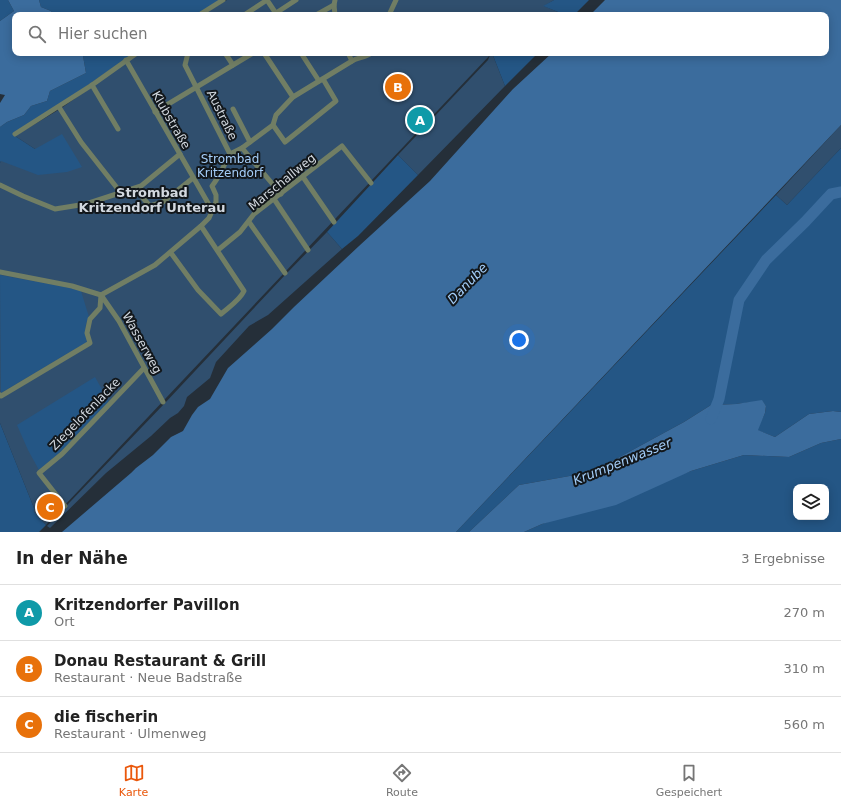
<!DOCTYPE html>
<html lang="de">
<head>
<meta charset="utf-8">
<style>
	:root { --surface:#fff; --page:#f6f6f6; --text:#222; --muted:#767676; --line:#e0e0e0; --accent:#ea580c }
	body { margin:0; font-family:"DejaVu Sans",sans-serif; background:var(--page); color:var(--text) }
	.controls { position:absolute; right:12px; bottom:12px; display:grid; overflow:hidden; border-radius:8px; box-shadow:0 2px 10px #0003 }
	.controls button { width:36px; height:36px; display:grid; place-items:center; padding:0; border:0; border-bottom:1px solid var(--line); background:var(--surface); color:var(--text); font:20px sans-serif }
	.you { position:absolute; left:519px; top:340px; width:14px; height:14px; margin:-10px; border:3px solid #fff; border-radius:50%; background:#1a73e8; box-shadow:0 0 0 6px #1a73e833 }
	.badge { display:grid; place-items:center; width:26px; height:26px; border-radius:50%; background:var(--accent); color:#fff; font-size:13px; font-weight:700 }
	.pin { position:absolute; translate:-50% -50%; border:2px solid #fff; box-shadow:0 1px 4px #0006 }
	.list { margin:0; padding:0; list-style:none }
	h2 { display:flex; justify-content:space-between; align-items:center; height:52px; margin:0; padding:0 16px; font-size:17px }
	h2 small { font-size:13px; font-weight:400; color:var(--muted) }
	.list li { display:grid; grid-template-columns:26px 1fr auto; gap:12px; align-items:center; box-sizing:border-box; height:56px; padding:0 16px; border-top:1px solid var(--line) }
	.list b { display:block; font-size:15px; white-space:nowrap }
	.list p { margin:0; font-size:13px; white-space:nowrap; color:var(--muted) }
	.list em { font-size:13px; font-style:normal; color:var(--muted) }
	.icon { flex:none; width:22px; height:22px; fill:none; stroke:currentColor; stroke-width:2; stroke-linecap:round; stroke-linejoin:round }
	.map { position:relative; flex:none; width:841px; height:532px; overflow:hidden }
	.search { position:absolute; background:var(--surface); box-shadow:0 2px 10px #0003; left:12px; right:12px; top:12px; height:44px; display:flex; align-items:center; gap:10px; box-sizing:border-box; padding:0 14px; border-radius:8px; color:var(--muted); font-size:15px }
	.sheet { height:220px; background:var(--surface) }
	nav { display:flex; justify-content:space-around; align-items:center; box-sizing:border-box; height:56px; border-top:1px solid var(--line); background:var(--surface); font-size:11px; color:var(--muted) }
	nav a { display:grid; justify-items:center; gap:2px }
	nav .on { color:var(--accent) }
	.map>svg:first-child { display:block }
</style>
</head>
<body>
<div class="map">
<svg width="841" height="532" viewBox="0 0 841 532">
	<rect width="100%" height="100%" fill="#252f39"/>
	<g fill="#304f6e">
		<path d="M 227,0 L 554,0 L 544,6 L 558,12 L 561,15 L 202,15 Z"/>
		<path d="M 140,53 L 492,53 L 505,86 L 418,175 L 398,155 L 488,60 L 490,55 L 46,525 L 33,512 L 34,508 L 0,423 L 0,163 L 1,161 L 35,149 L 15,136 L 60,109 Z"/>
		<path d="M 841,125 L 841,148 L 787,205 L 776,195 Z"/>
		<path d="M 327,232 L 342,249 L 268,315 L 249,326 L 216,362 L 210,378 L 187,397 L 184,406 L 178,413 L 170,418 L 151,436 L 106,473 L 50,528 L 47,526 L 165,403 L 286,274 Z"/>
	</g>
	<g fill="#245685" fill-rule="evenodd">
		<path d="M 0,0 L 8,0 L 14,11 L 0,21 Z"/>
		<path d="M 39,0 L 220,0 L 196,15 L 54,15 L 51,11 L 41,7 Z"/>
		<path d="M 554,0 L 589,0 L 574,15 L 561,15 L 558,12 L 543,6 Z"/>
		<path d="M 80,53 L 134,53 L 15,136 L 35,149 L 62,134 L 82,167 L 67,172 L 38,175 L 1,161 L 0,163 L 0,127 L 7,122 L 24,115 L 31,106 L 47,101 L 50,91 L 86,73 L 83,56 Z"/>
		<path d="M 492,53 L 538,53 L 505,86 Z"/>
		<path d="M 841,148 L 841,412 L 833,411 L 809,414 L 775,437 L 757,430 L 765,413 L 766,406 L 762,401 L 736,404 L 711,405 L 684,422 L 592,472 L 519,485 L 469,532 L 456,532 L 776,195 L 787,205 Z"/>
		<path d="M 398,155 L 418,175 L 358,236 L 342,249 L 327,232 Z"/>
		<path d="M 0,275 L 71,288 L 81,291 L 89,317 C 84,325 85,333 87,342 L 1,393 Z"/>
		<path d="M 95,377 L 109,402 L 63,450 L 39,470 L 28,450 L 17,425 Z"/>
		<path d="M 0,423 L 34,508 L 34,512 L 46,525 L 39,532 L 0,532 Z"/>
		<path d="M 841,439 L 841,532 L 524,532 L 542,524 L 691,471 L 744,455 L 789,457 L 821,443 ZM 796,487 L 826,487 L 826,517 L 796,517 Z"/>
	</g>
	<g fill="#3b6c9d">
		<path d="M 8,0 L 39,0 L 41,7 L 51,11 L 54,15 L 15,15 L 15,53 L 80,53 L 83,56 L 86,73 L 50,91 L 47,101 L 31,106 L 24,115 L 7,122 L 0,127 L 0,103 L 5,95 L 0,94 L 0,21 L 14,11 Z"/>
		<path d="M 605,0 L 841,0 L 841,125 L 456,532 L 62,532 L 131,473 L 136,468 L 153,455 L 171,437 L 183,431 L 192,415 L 198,407 L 210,399 L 228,368 L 272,329 L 294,307 L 359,246 L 430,181 L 513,89 L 552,53 L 826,53 L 826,15 L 590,15 Z"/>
		<path d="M 762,400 L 766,406 L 765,413 L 758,430 L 775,437 L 809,414 L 833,411 L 841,412 L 841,439 L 821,443 L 789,457 L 744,455 L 691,471 L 616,505 L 542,524 L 524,532 L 469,532 L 519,485 L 592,472 L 684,422 L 711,405 L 736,404 Z"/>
	</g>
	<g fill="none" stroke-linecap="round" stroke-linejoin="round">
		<path stroke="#3b6c9d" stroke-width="11" d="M 711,419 L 719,399 L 739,300 L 766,260 L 805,222 L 831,194 L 841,192"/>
		<g stroke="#717e64" stroke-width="5">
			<path d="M 267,0 L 277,15"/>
			<path d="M 276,13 L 296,0"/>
			<path d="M 199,15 L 223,0"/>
			<path d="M 244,15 L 267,0"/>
			<path d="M 316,15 L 334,5"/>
			<path d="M 335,15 L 334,5 L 335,0"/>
			<path d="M 389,15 L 396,0"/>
			<path d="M 225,53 L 233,65"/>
			<path d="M 264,53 L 293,97"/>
			<path d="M 301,53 L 319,81"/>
			<path d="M 348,53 L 352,61"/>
			<path d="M 126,60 L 212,210"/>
			<path d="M 92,85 L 118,129"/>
			<path d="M 59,107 L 81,142 L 121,193"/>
			<path d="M 233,109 L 250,142"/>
			<path d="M 155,112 L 253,53"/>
			<path d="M 273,125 L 285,142 L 336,101 L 323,79"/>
			<path d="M 15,134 L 92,85 L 137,53"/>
			<path d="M 242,148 L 281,194"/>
			<path d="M 230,154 L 242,148 L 273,125 L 276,115 L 293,97 L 352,61 C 358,57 365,58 371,53"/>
			<path d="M 303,177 L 334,222"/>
			<path d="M 0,185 L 23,196 L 55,209 L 86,204 L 141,186 L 180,154"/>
			<path d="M 135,189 L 150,206 L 163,202 L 193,178"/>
			<path d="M 274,199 L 308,250"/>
			<path d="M 249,222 L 285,273"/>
			<path d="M 218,250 L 240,232 L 254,214 L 342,146 L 371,183"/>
			<path d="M 171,253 L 198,290 L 221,314 C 229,307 240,300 244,291 L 201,226"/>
			<path d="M 0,272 L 72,286 L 101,295"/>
			<path d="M 101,295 L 155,265 L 201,226 L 209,218 L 216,202 L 216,195 L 212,186 C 221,175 223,166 230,154 L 185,65 L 188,53"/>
			<path d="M 101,295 L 119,321 L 163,402"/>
			<path d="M 0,395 L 1,396 L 90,343 L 87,333 L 90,319 L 100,308 L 101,295"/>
			<path d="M 65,506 L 39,473 L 62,454 L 144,368"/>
		</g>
	</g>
	<g text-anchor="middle" stroke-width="4" stroke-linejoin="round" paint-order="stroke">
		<g font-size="12" fill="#d3d9e0" stroke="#12171b">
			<text transform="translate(222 115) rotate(64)" y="4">Austraße</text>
			<text transform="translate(171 120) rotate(60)" y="4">Klubstraße</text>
			<text transform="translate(282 182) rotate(-39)" y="4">Marschallweg</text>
			<text transform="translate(142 343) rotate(61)" y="4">Wasserweg</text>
			<text transform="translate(85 414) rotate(-46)" y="4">Ziegelofenlacke</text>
		</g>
		<g font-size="12" fill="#a5cef9" stroke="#12171b">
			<text x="230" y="163">Strombad<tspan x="230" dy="14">Kritzendorf</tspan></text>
		</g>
		<g font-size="13" font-weight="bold" fill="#d3d9e0" stroke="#12171b">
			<text x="152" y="197">Strombad<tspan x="152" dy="15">Kritzendorf Unterau</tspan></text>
		</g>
		<g font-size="13" font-style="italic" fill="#a2ccf7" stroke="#12171b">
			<text transform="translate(467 283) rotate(-46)" y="5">Danube</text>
			<text transform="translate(622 461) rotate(-22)" y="5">Krumpenwasser</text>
		</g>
	</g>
</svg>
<div class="controls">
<button><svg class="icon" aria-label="layers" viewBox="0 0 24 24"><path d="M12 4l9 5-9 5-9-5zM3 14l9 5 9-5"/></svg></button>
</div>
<div class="you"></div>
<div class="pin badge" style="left:420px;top:120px;background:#0f9aa8">A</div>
<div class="pin badge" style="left:398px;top:87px;background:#e8710a">B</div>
<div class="pin badge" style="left:50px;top:507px;background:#e8710a">C</div>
<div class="search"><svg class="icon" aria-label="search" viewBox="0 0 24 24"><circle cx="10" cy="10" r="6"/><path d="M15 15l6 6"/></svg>Hier suchen</div>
</div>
<section class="sheet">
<h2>In der Nähe<small>3 Ergebnisse</small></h2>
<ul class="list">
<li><span class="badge" style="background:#0f9aa8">A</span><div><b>Kritzendorfer Pavillon</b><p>Ort</p></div><em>270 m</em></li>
<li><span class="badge" style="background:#e8710a">B</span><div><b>Donau Restaurant &amp; Grill</b><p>Restaurant · Neue Badstraße</p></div><em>310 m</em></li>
<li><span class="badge" style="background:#e8710a">C</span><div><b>die fischerin</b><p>Restaurant · Ulmenweg</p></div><em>560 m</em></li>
</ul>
</section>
<nav>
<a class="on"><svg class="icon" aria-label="map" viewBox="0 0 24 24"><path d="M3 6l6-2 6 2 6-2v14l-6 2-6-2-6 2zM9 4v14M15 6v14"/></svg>Karte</a>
<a><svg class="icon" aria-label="directions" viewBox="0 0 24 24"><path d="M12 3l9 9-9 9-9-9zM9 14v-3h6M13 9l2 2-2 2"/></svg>Route</a>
<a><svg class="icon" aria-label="saved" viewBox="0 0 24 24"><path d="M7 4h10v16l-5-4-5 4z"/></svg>Gespeichert</a>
</nav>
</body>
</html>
